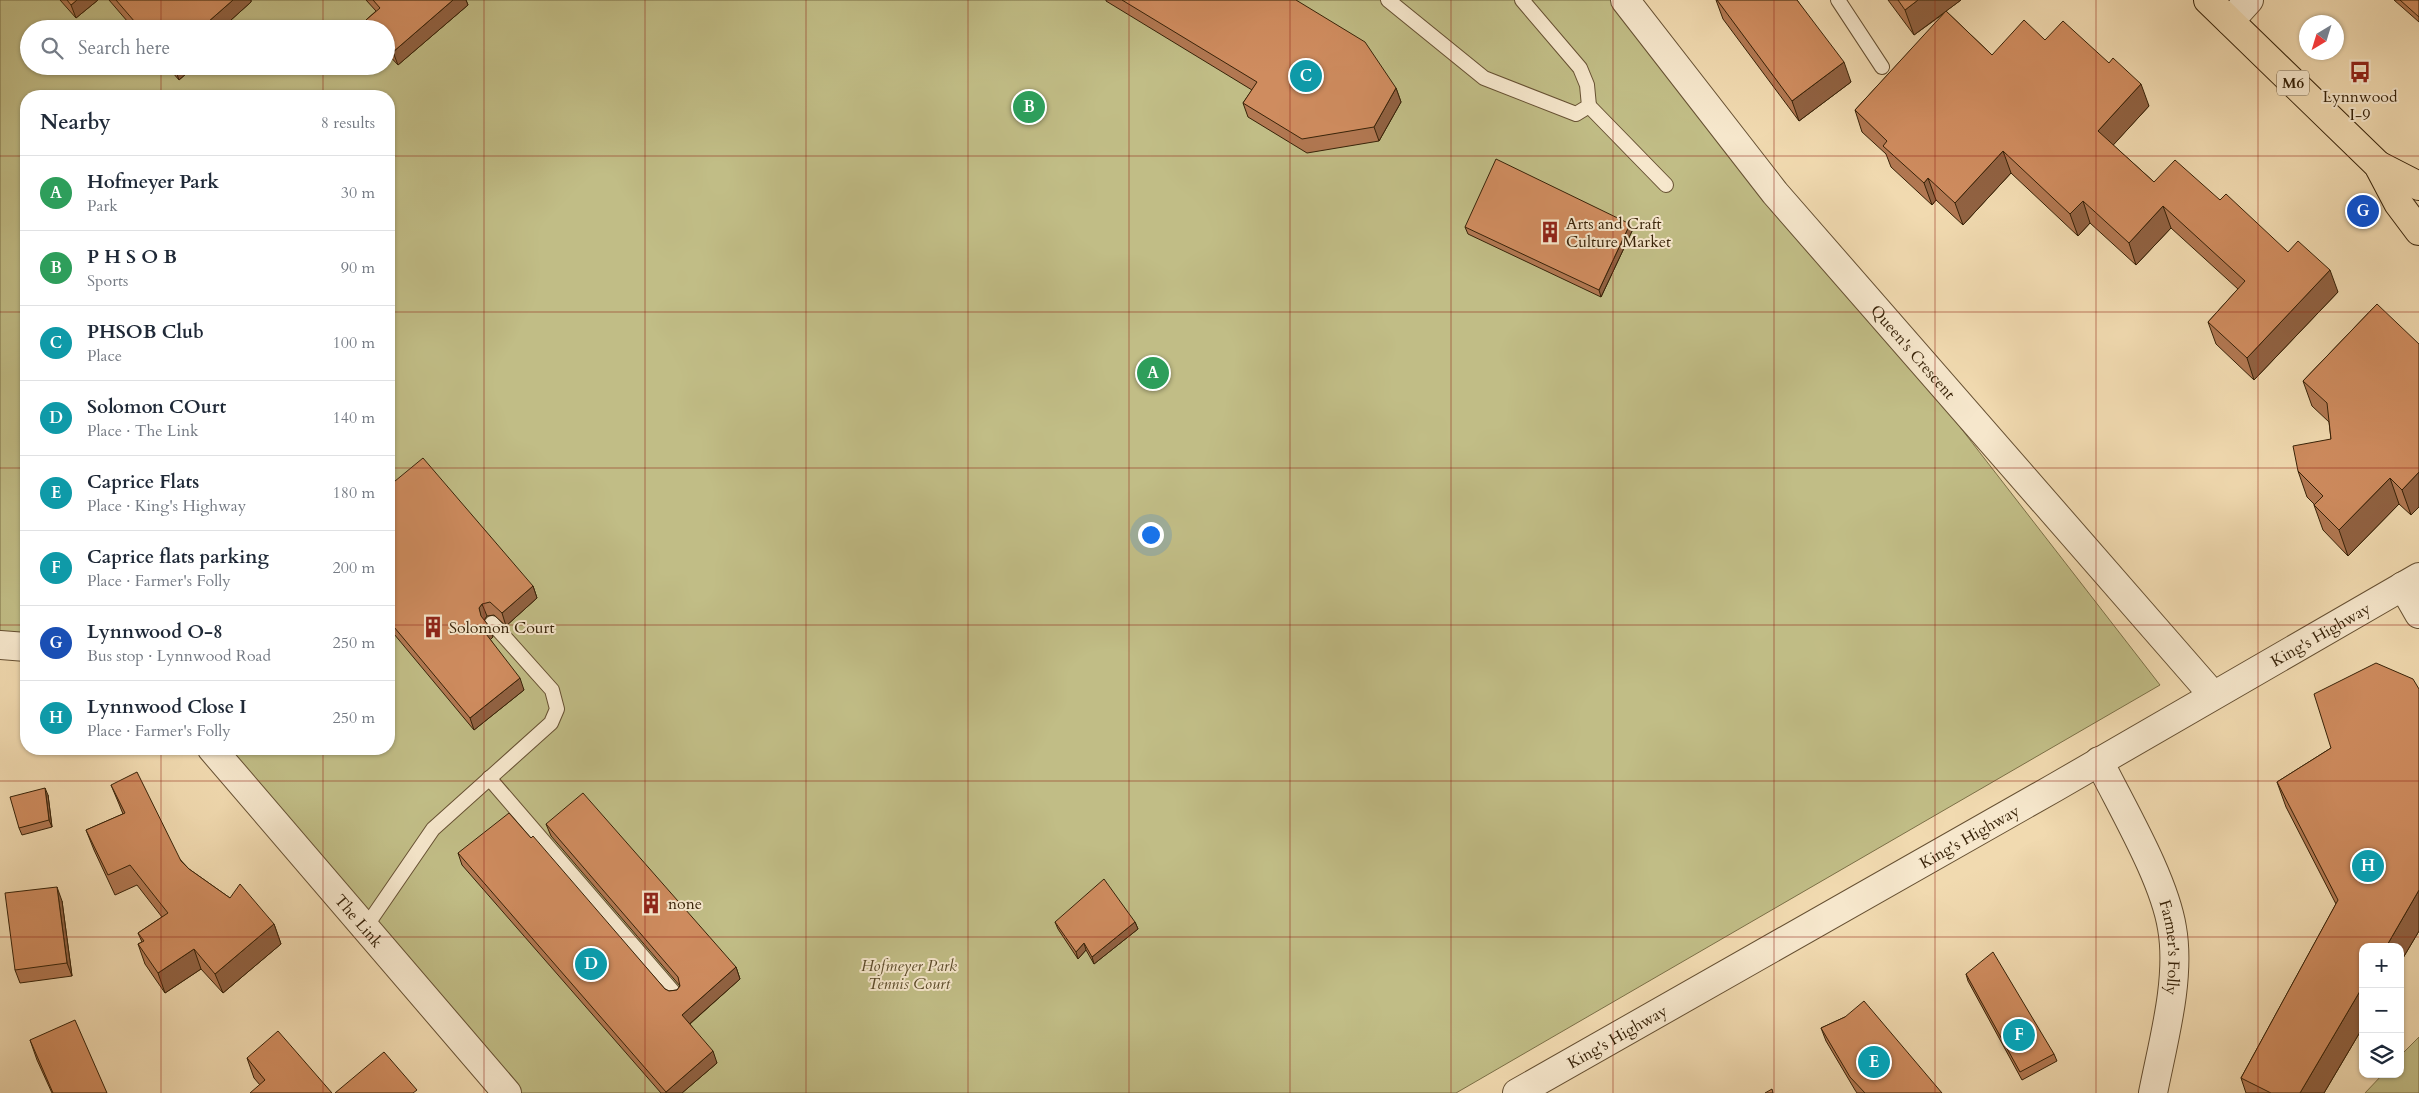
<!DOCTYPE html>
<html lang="en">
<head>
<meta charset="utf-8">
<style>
	:root { --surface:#fff; --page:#f2f2f3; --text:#1f2937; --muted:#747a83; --line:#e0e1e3; --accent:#8f2418 }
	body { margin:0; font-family:Cardo,serif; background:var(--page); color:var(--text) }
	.controls { position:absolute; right:15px; bottom:15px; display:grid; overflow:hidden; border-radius:10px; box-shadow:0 1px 4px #0004 }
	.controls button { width:45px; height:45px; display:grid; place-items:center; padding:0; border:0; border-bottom:1px solid var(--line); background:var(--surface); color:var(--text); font:25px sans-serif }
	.compass { position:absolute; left:2299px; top:15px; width:45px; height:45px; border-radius:50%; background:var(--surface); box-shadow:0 1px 4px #0004; rotate:218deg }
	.you { position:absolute; left:1150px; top:534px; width:18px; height:18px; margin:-12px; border:4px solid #fff; border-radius:50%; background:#1a73e8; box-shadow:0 0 0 8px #1a73e833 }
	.badge { display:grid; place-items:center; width:32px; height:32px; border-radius:50%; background:var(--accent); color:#fff; font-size:16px; font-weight:700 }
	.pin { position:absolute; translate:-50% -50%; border:2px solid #fff; box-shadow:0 1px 5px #0006 }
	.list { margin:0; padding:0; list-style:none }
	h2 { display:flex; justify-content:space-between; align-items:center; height:65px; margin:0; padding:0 20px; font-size:21px }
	h2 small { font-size:16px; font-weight:400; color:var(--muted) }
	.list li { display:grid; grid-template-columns:32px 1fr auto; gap:15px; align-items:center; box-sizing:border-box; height:75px; padding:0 20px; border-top:1px solid var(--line) }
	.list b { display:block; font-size:19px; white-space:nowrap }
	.list p { margin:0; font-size:16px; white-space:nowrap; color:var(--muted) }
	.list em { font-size:16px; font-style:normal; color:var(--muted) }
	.icon { flex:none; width:28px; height:28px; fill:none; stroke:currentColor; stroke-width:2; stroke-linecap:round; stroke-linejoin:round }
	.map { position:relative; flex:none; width:2419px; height:1093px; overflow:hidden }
	.search { position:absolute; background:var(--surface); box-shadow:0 1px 4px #0004; left:20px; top:20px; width:375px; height:55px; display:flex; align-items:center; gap:12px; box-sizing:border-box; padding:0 18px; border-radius:28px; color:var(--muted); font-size:19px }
	.panel { position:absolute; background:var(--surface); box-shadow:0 1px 4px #0004; left:20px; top:90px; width:375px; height:665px; border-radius:20px }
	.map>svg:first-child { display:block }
</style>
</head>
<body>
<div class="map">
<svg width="2419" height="1093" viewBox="0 0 2419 1093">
	<rect width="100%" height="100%" fill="#f1dab0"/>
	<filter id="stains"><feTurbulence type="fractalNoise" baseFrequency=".004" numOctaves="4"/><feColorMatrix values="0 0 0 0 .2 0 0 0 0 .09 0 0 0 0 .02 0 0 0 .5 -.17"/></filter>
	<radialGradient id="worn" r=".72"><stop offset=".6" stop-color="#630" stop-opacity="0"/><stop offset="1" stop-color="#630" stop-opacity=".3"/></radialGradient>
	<g fill="#c1bd86" stroke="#7c7047" fill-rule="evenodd">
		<path d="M 0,0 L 1629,0 L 2160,685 L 1456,1093 L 512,1093 L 200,749 L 389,749 L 389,96 L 26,96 L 26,653 L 0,649 ZM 29,29 L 386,29 L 386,66 L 29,66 Z"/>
		<path d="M 2419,1037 L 2419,1093 L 2365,1093 L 2383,1074 L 2400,1074 L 2400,1056 Z"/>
	</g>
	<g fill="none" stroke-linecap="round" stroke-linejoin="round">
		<g stroke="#665032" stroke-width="16">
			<g id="service">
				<path d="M 1388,0 L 1484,78 L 1576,114 L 1589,106 L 1587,85 L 1580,68 L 1522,0"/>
				<path d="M 1838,0 L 1882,67"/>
				<path d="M 1589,106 L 1666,185"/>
				<path d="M 489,778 L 676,995"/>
				<path d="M 365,928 L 433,829 L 551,723 L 557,709 L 552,690 L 492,623"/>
			</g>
		</g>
		<g stroke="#665032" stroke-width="30">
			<g id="minor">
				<path id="s1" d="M 1625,0 L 1775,193 L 2213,695"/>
				<path d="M 2230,21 L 2249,0"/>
				<path d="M 2403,586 L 2419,614"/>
				<path d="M 0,645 L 26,647"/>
				<path id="s2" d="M 212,749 L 507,1093"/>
				<path id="s3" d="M 2099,761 C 2122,808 2164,878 2172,928 C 2181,979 2163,1042 2153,1093"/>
				<path id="s4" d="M 1517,1093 L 2054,788 L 2419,577"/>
			</g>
		</g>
		<g stroke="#372208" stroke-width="30">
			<g id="primary">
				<path d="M 2208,0 L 2378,165 L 2398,203 L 2419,231"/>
				<path d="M 2378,165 L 2419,186"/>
			</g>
		</g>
		<use href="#service" stroke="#f6e7cc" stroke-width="14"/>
		<use href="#minor" stroke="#f6e7cc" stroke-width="28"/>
		<use href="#primary" stroke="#f1dab0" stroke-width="28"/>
	</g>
	<g fill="#b27852" stroke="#372208">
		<path d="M 60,0 L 98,0 L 76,18 Z"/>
		<path d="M 109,0 L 251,0 L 251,2 L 221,29 L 134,29 Z"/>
		<path d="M 366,0 L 466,0 L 468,5 L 398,65 L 386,52 L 386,29 L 369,29 L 366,20 L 376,11 Z"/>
		<path d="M 1106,0 L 1296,0 L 1396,88 L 1401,102 L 1379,141 L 1307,153 L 1248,117 L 1243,103 L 1252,90 L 1106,1 Z"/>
		<path d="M 1716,0 L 1797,0 L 1851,82 L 1799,121 L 1723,19 Z"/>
		<path d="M 1888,0 L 1961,0 L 1946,11 L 1992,55 L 2045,40 L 2149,106 L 2113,145 L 2154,182 L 2220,200 L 2288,252 L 2338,292 L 2254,380 L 2216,344 L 2208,322 L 2238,289 L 2171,228 L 2136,265 L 2090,223 L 2078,236 L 2011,173 L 1963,225 L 1936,200 L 1932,205 L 1891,167 L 1886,154 L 1862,132 L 1855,110 L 1946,12 L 1914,35 Z"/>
		<path d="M 2394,0 L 2419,0 L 2419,22 Z"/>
		<path d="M 167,66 L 195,66 L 179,80 Z"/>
		<path d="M 1630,224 L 1632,231 L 1601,297 L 1468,234 L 1465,227 Z"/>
		<path d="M 2377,304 L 2411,515 L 2399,504 L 2348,556 L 2323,530 L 2314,505 L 2314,504 L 2307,497 L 2298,471 L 2331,439 L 2329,422 L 2312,406 L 2303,381 Z"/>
		<path d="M 389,486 L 533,586 L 537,598 L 506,626 L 494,615 L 487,616 L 484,620 L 493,637 L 490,639 L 524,690 L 474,730 L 389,628 Z"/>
		<path d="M 2419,689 L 2419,931 L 2400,963 L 2400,947 L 2363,1027 L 2324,1093 L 2246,1093 L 2241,1078 L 2336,904 L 2286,807 L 2277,782 L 2331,748 Z"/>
		<path d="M 111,785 L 189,869 L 230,898 L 274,924 L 281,944 L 223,993 L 201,969 L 165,993 L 145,964 L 138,944 L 142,942 L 138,933 L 162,917 L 137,885 L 115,895 L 94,850 L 86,830 L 123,814 L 119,804 Z"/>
		<path d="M 48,795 L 52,827 L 22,835 L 19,828 Z"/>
		<path d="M 546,824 L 736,967 L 740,979 L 690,1024 L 717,1063 L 682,1093 L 661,1093 L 462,865 L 458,853 L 531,838 L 665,989 L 669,991 L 677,990 L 680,986 L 551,836 Z"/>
		<path d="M 62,901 L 72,976 L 20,983 L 15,970 Z"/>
		<path d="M 1055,922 L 1135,922 L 1138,929 L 1094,964 L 1086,950 L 1078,959 L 1058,929 Z"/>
		<path d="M 1966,974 L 2054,1054 L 2057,1061 L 2022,1080 L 1968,981 Z"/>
		<path d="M 1845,1017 L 1942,1093 L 1857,1093 L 1855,1090 L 1826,1041 L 1821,1028 Z"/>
		<path d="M 30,1040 L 107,1093 L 52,1093 L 37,1060 Z"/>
		<path d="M 247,1058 L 332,1093 L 260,1085 L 254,1078 Z"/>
	</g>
	<g fill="#916242" stroke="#372208">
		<path d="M 77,0 L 98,0 L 76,18 L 71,5 Z"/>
		<path d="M 233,0 L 251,0 L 251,2 L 221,29 L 200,29 Z"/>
		<path d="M 453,0 L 466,0 L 468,5 L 398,65 L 393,52 Z"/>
		<path d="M 1918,0 L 1961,0 L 1914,35 L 1905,10 Z"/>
		<path d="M 1844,62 L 1851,82 L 1799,121 L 1792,101 Z"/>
		<path d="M 174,66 L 195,66 L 179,80 Z"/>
		<path d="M 2141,84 L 2149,106 L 2106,153 L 2098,131 Z"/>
		<path d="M 1396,88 L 1401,102 L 1379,141 L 1374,127 Z"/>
		<path d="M 2003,151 L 2011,173 L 1963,225 L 1955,203 Z"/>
		<path d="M 1928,178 L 1936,200 L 1932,205 L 1924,183 Z"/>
		<path d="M 2083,201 L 2090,223 L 2078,236 L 2070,214 Z"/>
		<path d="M 2163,206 L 2171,228 L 2136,265 L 2129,243 Z"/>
		<path d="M 1630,224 L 1632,231 L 1601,297 L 1599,290 Z"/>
		<path d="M 2330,270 L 2338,292 L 2254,380 L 2247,358 Z"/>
		<path d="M 2419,472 L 2419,507 L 2411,515 L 2402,490 Z"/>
		<path d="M 2390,478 L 2399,504 L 2348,556 L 2339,530 Z"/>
		<path d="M 533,586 L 537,598 L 506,626 L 502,613 Z"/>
		<path d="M 482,604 L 487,616 L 484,620 L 488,625 L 493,637 L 488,642 L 483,630 L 479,608 Z"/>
		<path d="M 520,678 L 524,690 L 474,730 L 470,718 Z"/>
		<path d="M 45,788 L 48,795 L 52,827 L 49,820 Z"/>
		<path d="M 57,887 L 62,901 L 72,976 L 67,963 Z"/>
		<path d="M 2419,890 L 2419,931 L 2400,963 L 2400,947 L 2386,947 Z"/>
		<path d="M 1135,922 L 1138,929 L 1094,964 L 1092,957 Z"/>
		<path d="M 274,924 L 281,944 L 223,993 L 215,974 Z"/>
		<path d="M 1084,943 L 1086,950 L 1078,959 L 1076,952 Z"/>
		<path d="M 194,949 L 201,969 L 165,993 L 158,973 Z"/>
		<path d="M 736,967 L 740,979 L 686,1027 L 682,1015 Z"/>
		<path d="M 2363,986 L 2363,1027 L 2324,1093 L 2300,1093 Z"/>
		<path d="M 713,1051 L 717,1063 L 682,1093 L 666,1093 L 666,1092 Z"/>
	</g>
	<g fill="#cf8c5f" stroke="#372208">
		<path d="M 67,0 L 77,0 L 71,5 Z"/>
		<path d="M 116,0 L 233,0 L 200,29 L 141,29 Z"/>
		<path d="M 373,0 L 453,0 L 393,52 L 386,44 L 386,29 L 373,29 L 366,20 L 380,8 Z"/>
		<path d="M 1122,0 L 1296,0 L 1365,42 L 1396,88 L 1374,127 L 1302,139 L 1243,103 L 1257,82 Z"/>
		<path d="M 1717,0 L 1797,0 L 1844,62 L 1792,101 Z"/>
		<path d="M 1898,0 L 1918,0 L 1905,10 Z"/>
		<path d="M 2400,0 L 2419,0 L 2419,17 Z"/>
		<path d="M 1946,11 L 1992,55 L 2024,20 L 2045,40 L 2063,21 L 2109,63 L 2113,58 L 2141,84 L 2098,131 L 2154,182 L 2175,160 L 2220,200 L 2226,194 L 2288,252 L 2298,241 L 2330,270 L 2247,358 L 2208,322 L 2245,281 L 2163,206 L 2129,243 L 2083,201 L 2070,214 L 2003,151 L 1955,203 L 1928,178 L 1924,183 L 1883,146 L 1887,141 L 1855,110 Z"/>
		<path d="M 1496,159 L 1630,224 L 1599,290 L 1465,227 Z"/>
		<path d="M 2377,304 L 2419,344 L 2419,472 L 2402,490 L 2390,478 L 2339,530 L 2314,505 L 2323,496 L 2298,471 L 2293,446 L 2331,439 L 2327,403 L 2303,381 Z"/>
		<path d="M 423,458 L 533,586 L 502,613 L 490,602 L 482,604 L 479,608 L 481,616 L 488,625 L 483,630 L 520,678 L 470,718 L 389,621 L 389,486 Z"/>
		<path d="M 2376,663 L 2413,679 L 2419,689 L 2419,890 L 2386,947 L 2363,947 L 2363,986 L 2300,1093 L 2271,1093 L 2241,1078 L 2338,900 L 2277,782 L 2331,748 L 2314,694 Z"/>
		<path d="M 137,772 L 181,861 L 189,869 L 230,898 L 240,884 L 274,924 L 215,974 L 194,949 L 158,973 L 138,944 L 144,941 L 138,933 L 168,913 L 130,865 L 108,875 L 86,830 L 125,813 L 111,785 Z"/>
		<path d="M 45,788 L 49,820 L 19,828 L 10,797 Z"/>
		<path d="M 583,793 L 736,967 L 682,1015 L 713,1051 L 666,1092 L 458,853 L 509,813 L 531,838 L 533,836 L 665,989 L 669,991 L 677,990 L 680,986 L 678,977 L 546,824 Z"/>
		<path d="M 1104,879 L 1135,922 L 1092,957 L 1084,943 L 1076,952 L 1055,922 Z"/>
		<path d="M 57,887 L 67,963 L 15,970 L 5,893 Z"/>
		<path d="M 1993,952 L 2054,1054 L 2020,1072 L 1966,974 Z"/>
		<path d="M 1864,1001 L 1942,1093 L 1865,1093 L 1850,1077 L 1821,1028 L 1845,1017 Z"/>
		<path d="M 75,1020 L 107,1093 L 53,1093 L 30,1040 Z"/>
		<path d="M 278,1031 L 332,1093 L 250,1093 L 265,1080 L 247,1058 Z"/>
		<path d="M 384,1052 L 417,1090 L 413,1093 L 335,1093 Z"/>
		<path d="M 1772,1089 L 1773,1093 L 1765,1093 Z"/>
	</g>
	<path fill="none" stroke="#8f2418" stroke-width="1" stroke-opacity="0.55" d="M 161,0 L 161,29M 323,0 L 323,29M 484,0 L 484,1093M 645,0 L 645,1093M 806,0 L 806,1093M 968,0 L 968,1093M 1129,0 L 1129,1093M 1290,0 L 1290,1093M 1451,0 L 1451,1093M 1613,0 L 1613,1093M 1774,0 L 1774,1093M 1935,0 L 1935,1093M 2096,0 L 2096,1093M 2258,0 L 2258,1093M 161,66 L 161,96M 323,66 L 323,96M 0,156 L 26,156M 389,156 L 2419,156M 0,312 L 26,312M 389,312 L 2419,312M 0,468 L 26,468M 389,468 L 2419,468M 0,625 L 26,625M 389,625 L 2419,625M 161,749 L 161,1093M 323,749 L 323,1093M 0,781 L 2419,781M 0,937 L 2419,937"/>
	<defs>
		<g id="bus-bare" transform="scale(1.725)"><path d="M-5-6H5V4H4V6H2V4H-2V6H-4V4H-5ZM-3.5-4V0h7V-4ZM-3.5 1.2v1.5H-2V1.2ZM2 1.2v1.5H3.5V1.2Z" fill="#8f2418" stroke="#f6e7cc" stroke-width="2.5" paint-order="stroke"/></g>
		<g id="building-bare" transform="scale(1.725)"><path d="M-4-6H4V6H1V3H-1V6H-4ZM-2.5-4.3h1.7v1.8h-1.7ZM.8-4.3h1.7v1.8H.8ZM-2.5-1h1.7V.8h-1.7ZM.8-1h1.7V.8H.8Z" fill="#8f2418" stroke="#f6e7cc" stroke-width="2.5" paint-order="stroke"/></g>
	</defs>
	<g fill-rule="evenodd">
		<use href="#bus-bare" x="2360" y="72"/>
		<use href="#building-bare" x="1550" y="232"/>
		<use href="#building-bare" x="433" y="627"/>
		<use href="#building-bare" x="651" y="903"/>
	</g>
	<g text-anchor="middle" stroke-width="4" stroke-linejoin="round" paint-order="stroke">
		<rect fill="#f6e7cc" stroke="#705d43" stroke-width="1" x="2277" y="70.5" width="32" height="25" rx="4"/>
		<g font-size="15" font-weight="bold" fill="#372208">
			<text x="2293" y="88">M6</text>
		</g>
		<g font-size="16" fill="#372208" stroke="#f6e7cc" text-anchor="start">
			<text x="2360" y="102" text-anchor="middle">Lynnwood<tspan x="2360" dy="18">I-9</tspan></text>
			<text x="1566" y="229">Arts and Craft<tspan x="1566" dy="18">Culture Market</tspan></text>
			<text x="449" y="633">Solomon Court</text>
			<text x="668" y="909">none</text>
		</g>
		<g font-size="16" fill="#372208" stroke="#f6e7cc">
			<text dy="6" stroke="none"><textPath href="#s1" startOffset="455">Queen's Crescent</textPath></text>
			<text dy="6" stroke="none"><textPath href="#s4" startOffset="925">King's Highway</textPath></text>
			<text dy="6" stroke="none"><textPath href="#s4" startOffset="520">King's Highway</textPath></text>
			<text dy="6" stroke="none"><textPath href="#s2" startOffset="226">The Link</textPath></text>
			<text dy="6" stroke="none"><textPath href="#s3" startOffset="202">Farmer's Folly</textPath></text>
			<text dy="6" stroke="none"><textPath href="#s4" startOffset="115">King's Highway</textPath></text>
		</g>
		<g font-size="16" font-style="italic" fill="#5a4928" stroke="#f6e7cc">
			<text x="909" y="971">Hofmeyer Park<tspan x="909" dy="18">Tennis Court</tspan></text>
		</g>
	</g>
	<rect width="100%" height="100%" filter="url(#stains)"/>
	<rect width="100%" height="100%" fill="url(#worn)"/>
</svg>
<div class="controls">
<button>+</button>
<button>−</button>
<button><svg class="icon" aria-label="layers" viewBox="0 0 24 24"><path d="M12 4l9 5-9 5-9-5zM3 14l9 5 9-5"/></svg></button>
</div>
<svg class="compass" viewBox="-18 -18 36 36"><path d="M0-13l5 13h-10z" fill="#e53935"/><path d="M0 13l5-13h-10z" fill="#747a83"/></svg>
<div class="you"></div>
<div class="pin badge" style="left:1153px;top:373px;background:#2e9e5b">A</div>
<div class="pin badge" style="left:1029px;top:107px;background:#2e9e5b">B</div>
<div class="pin badge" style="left:1306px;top:76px;background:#0f9aa8">C</div>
<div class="pin badge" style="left:591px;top:964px;background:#0f9aa8">D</div>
<div class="pin badge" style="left:1874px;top:1062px;background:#0f9aa8">E</div>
<div class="pin badge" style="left:2019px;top:1035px;background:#0f9aa8">F</div>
<div class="pin badge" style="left:2363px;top:211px;background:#1a4fb4">G</div>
<div class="pin badge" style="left:2368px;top:866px;background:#0f9aa8">H</div>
<div class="search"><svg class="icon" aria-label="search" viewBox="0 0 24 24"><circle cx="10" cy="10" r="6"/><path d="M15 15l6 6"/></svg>Search here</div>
<section class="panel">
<h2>Nearby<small>8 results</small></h2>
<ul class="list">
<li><span class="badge" style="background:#2e9e5b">A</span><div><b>Hofmeyer Park</b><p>Park</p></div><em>30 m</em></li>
<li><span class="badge" style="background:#2e9e5b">B</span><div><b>P H S O B</b><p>Sports</p></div><em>90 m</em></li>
<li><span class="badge" style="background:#0f9aa8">C</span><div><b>PHSOB Club</b><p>Place</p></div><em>100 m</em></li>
<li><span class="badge" style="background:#0f9aa8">D</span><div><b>Solomon COurt</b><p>Place · The Link</p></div><em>140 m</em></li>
<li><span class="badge" style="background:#0f9aa8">E</span><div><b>Caprice Flats</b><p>Place · King's Highway</p></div><em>180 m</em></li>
<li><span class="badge" style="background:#0f9aa8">F</span><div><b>Caprice flats parking</b><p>Place · Farmer's Folly</p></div><em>200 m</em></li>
<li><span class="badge" style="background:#1a4fb4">G</span><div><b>Lynnwood O-8</b><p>Bus stop · Lynnwood Road</p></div><em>250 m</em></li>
<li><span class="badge" style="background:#0f9aa8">H</span><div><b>Lynnwood Close I</b><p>Place · Farmer's Folly</p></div><em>250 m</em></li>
</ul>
</section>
</div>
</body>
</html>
